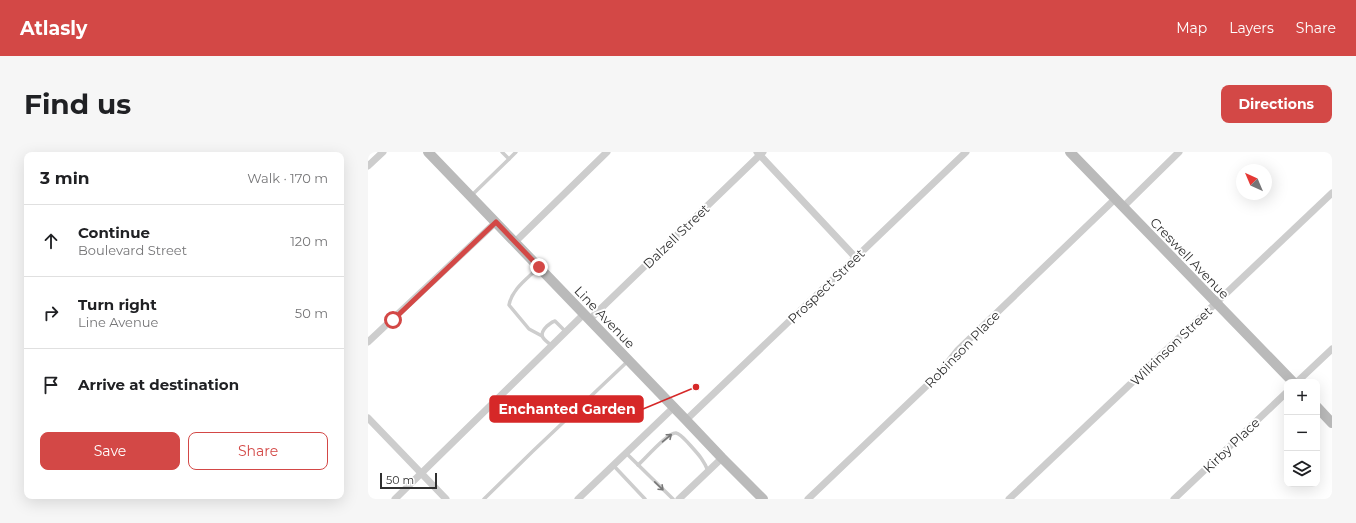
<!DOCTYPE html>
<html lang="en">
<head>
<meta charset="utf-8">
<style>
	:root { --surface:#fff; --page:#f6f6f6; --text:#202124; --muted:#757577; --line:#e0e0e0; --accent:#d34846 }
	body { margin:0; font-family:Montserrat,sans-serif; background:var(--page); color:var(--text) }
	.controls { position:absolute; right:12px; bottom:12px; display:grid; overflow:hidden; border-radius:8px; box-shadow:0 4px 16px #0002 }
	.controls button { width:36px; height:36px; display:grid; place-items:center; padding:0; border:0; border-bottom:1px solid var(--line); background:var(--surface); color:var(--text); font:20px sans-serif }
	.compass { position:absolute; left:868px; top:12px; width:36px; height:36px; border-radius:50%; background:var(--surface); box-shadow:0 4px 16px #0002; rotate:316deg }
	.scale { position:absolute; left:12px; bottom:10px; width:57px; box-sizing:border-box; padding-left:4px; border:2px solid #303030; border-top:0; font-size:11px; line-height:14px; white-space:nowrap; color:#303030; -webkit-text-stroke:3px #fff; paint-order:stroke }
	.stop { position:absolute; width:12px; height:12px; margin:-9px; border:3px solid #d34846; border-radius:50%; background:#fff }
	.stop.end { background:#d34846; border-color:#fff; box-shadow:0 1px 4px #0008 }
	.list { margin:0; padding:0; list-style:none }
	h2 { display:flex; justify-content:space-between; align-items:center; height:52px; margin:0; padding:0 16px; font-size:17px }
	h2 small { font-size:13px; font-weight:400; color:var(--muted) }
	.list li { display:grid; grid-template-columns:26px 1fr auto; gap:12px; align-items:center; box-sizing:border-box; height:72px; padding:0 16px; border-top:1px solid var(--line) }
	.list b { display:block; font-size:15px; white-space:nowrap }
	.list p { margin:0; font-size:13px; white-space:nowrap; color:var(--muted) }
	.list em { font-size:13px; font-style:normal; color:var(--muted) }
	.actions { display:flex; gap:8px; padding:12px 16px }
	.actions a { flex:1; padding:9px 0; border:1px solid var(--accent); border-radius:8px; text-align:center; font-size:14px; color:var(--accent) }
	.actions .main { background:var(--accent); color:#fff }
	.icon { flex:none; width:22px; height:22px; fill:none; stroke:currentColor; stroke-width:2; stroke-linecap:round; stroke-linejoin:round }
	.map { position:relative; flex:none; width:964px; height:347px; overflow:hidden; border-radius:8px }
	header { display:flex; align-items:center; gap:24px; box-sizing:border-box; height:56px; padding:0 20px; background:var(--accent); color:#fff }
	header strong { font-size:19px }
	nav { display:flex; gap:22px; margin-inline-start:auto; font-size:14px }
	.intro { display:flex; align-items:center; justify-content:space-between; box-sizing:border-box; height:96px; padding:0 24px }
	h1 { margin:0; font-size:28px }
	.button { padding:10px 18px; border-radius:8px; background:var(--accent); color:#fff; font-size:14px; font-weight:700 }
	main { display:flex; gap:24px; padding:0 24px }
	aside { flex:1; background:var(--surface); border-radius:8px; box-shadow:0 4px 16px #0002 }
	.map>svg:first-child { display:block }
</style>
</head>
<body>
<header>
<strong>Atlasly</strong>
<nav><a>Map</a><a>Layers</a><a>Share</a></nav>
</header>
<div class="intro"><h1>Find us</h1><a class="button">Directions</a></div>
<main>
<aside>
<h2>3 min<small>Walk · 170 m</small></h2>
<ul class="list">
<li><svg class="icon" aria-label="ahead" viewBox="0 0 24 24"><path d="M12 20V5M6 11l6-6 6 6"/></svg><div><b>Continue</b><p>Boulevard Street</p></div><em>120 m</em></li>
<li><svg class="icon" aria-label="right" viewBox="0 0 24 24"><path d="M7 20v-9h11M14 6l5 5-5 5"/></svg><div><b>Turn right</b><p>Line Avenue</p></div><em>50 m</em></li>
<li><svg class="icon" aria-label="arrive" viewBox="0 0 24 24"><path d="M6 21V4h12l-3 4 3 4H6"/></svg><div><b>Arrive at destination</b></div></li>
</ul>
<div class="actions"><a class="main">Save</a><a>Share</a></div>
</aside>
<div class="map">
<svg width="964" height="347" viewBox="0 0 964 347">
	<rect width="100%" height="100%" fill="#fff"/>
	<g fill="none" stroke-linecap="round" stroke-linejoin="round">
		<g stroke="#cdcdcd" stroke-width="3.5">
			<path d="M 141,7 L 148,0"/>
			<path d="M 104,43 L 141,7 L 134,0"/>
			<path d="M 170,116 C 159,127 144,137 141,153 L 161,177 L 174,184"/>
			<path d="M 184,194 C 176,187 169,184 179,174 C 182,172 183,170 187,169 L 198,180"/>
			<path d="M 258,301 L 305,347"/>
			<path d="M 245,313 L 277,347"/>
			<path d="M 270,313 C 277,307 300,280 308,281 C 313,282 319,290 322,293 C 330,302 336,308 340,319"/>
			<path d="M 116,347 L 165,299 L 260,209"/>
		</g>
		<g stroke="#cdcdcd" stroke-width="7">
			<path d="M 389,0 L 488,106"/>
			<path d="M 0,14 L 15,0"/>
			<path d="M 755,55 L 811,0"/>
			<path d="M 147,90 L 239,0"/>
			<path d="M 221,168 L 395,0"/>
			<path d="M 0,190 L 128,70"/>
			<path d="M 929,230 L 964,197"/>
			<path d="M 0,266 L 78,347"/>
			<path d="M 318,268 L 598,0"/>
			<path d="M 27,347 L 216,162"/>
			<path d="M 210,347 L 306,255"/>
			<path d="M 311,347 L 354,306"/>
			<path d="M 440,347 L 571,222 L 590,198 L 747,47"/>
			<path d="M 641,347 L 964,41"/>
			<path d="M 806,347 L 919,240"/>
		</g>
		<g stroke="#bababa" stroke-width="10">
			<path d="M 60,0 L 318,268 L 354,306 L 395,347"/>
			<path d="M 702,0 L 925,230"/>
			<path d="M 949,255 L 964,271"/>
		</g>
	</g>
	<defs><path id="oneway-shaft" d="M-6 0H5M1.5-3L5.5 0L1.5 3" fill="none" stroke-width="1.6" stroke-linecap="round" stroke-linejoin="round"/></defs>
	<g stroke="#777">
		<use href="#oneway-shaft" transform="translate(299 286) rotate(-40)"/>
		<use href="#oneway-shaft" transform="translate(291 334) rotate(44)"/>
	</g>
	<g fill="none" stroke-linecap="round" stroke-linejoin="round">
		<path stroke="#d34846" stroke-width="5" d="M 25,168 L 128,70 L 171,115"/>
	</g>
	<g text-anchor="middle" stroke-width="4" stroke-linejoin="round" paint-order="stroke">
		<g font-size="13" fill="#303030" stroke="#fff">
			<text transform="translate(308 84) rotate(-44)" y="5">Dalzell Street</text>
			<text transform="translate(822 106) rotate(46)" y="5">Creswell Avenue</text>
			<text transform="translate(458 134) rotate(-44)" y="5">Prospect Street</text>
			<text transform="translate(237 165) rotate(46)" y="5">Line Avenue</text>
			<text transform="translate(803 194) rotate(-44)" y="5">Wilkinson Street</text>
			<text transform="translate(594 197) rotate(-46)" y="5">Robinson Place</text>
			<text transform="translate(863 293) rotate(-44)" y="5">Kirby Place</text>
		</g>
	</g>
	<path fill="none" stroke="#d62828" stroke-width="1.5" d="M328 235L275 257"/>
	<circle fill="#d62828" stroke="#fff" stroke-width="1.5" cx="328" cy="235" r="4"/>
	<rect fill="#d62828" stroke="#d62828" stroke-width="1.5" x="122" y="244" width="153" height="26" rx="4"/>
	<g font-size="14" text-anchor="middle" font-weight="bold" fill="#fff">
		<text x="199" y="262">Enchanted Garden</text>
	</g>
</svg>
<div class="controls">
<button>+</button>
<button>−</button>
<button><svg class="icon" aria-label="layers" viewBox="0 0 24 24"><path d="M12 4l9 5-9 5-9-5zM3 14l9 5 9-5"/></svg></button>
</div>
<svg class="compass" viewBox="-18 -18 36 36"><path d="M0-13l5 13h-10z" fill="#e53935"/><path d="M0 13l5-13h-10z" fill="#757577"/></svg>
<div class="scale">50 m</div>
<div class="stop" style="left:25px;top:168px"></div>
<div class="stop end" style="left:171px;top:115px"></div>
</div>
</main>
</body>
</html>
